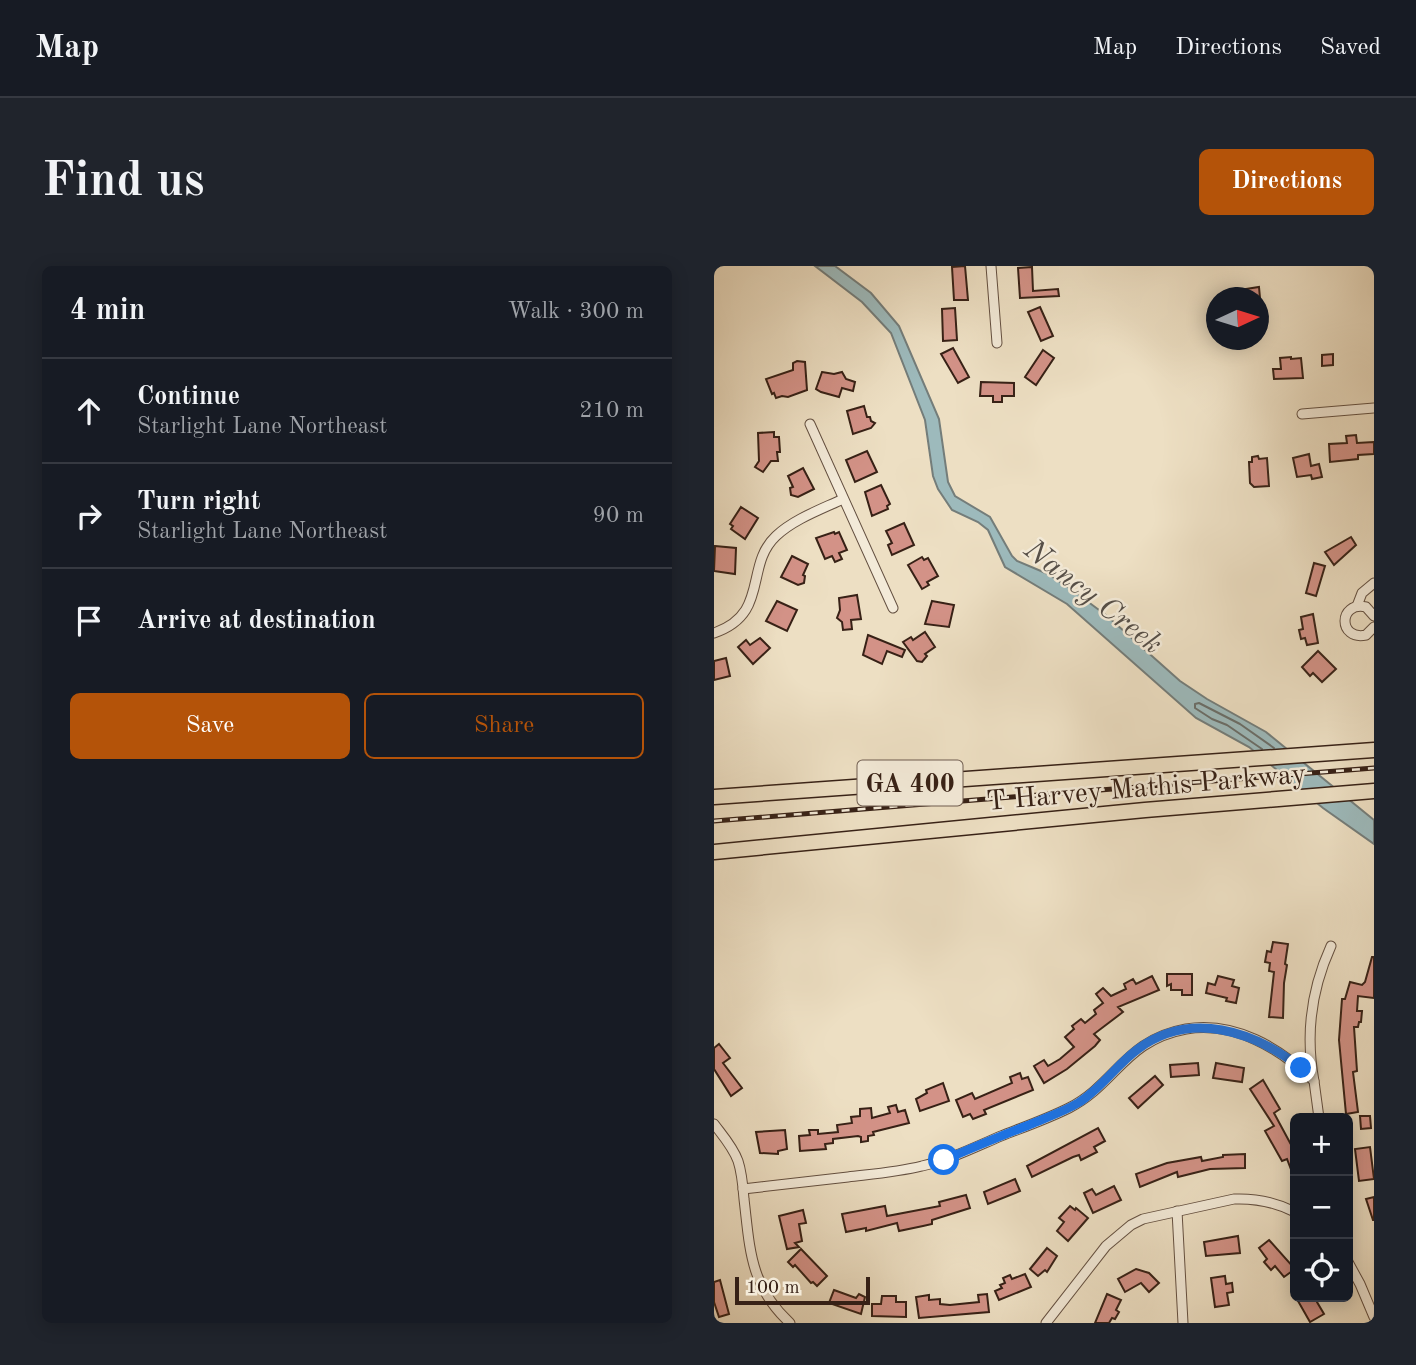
<!DOCTYPE html>
<html lang="en">
<head>
<meta charset="utf-8">
<style>
	:root { --surface:#171b24; --page:#20242c; --text:#f1f3f6; --muted:#9ea1a6; --line:#363941; --accent:#b45309 }
	body { margin:0; font-family:"Old Standard TT",serif; background:var(--page); color:var(--text) }
	.controls { position:absolute; right:21px; bottom:21px; display:grid; overflow:hidden; border-radius:10px; box-shadow:0 4px 18px #0003 }
	.controls button { width:63px; height:63px; display:grid; place-items:center; padding:0; border:0; border-bottom:2px solid var(--line); background:var(--surface); color:var(--text); font:35px sans-serif }
	.compass { position:absolute; left:492px; top:21px; width:63px; height:63px; border-radius:50%; background:var(--surface); box-shadow:0 4px 18px #0003; rotate:86deg }
	.scale { position:absolute; left:21px; bottom:18px; width:135px; box-sizing:border-box; padding-left:7px; border:4px solid #372116; border-top:0; font-size:19px; line-height:24px; white-space:nowrap; color:#372116; -webkit-text-stroke:5px #f3ead8; paint-order:stroke }
	.stop { position:absolute; width:21px; height:21px; margin:-16px; border:5px solid #1a73e8; border-radius:50%; background:#fff }
	.stop.end { background:#1a73e8; border-color:#fff; box-shadow:0 2px 7px #0008 }
	.list { margin:0; padding:0; list-style:none }
	h2 { display:flex; justify-content:space-between; align-items:center; height:91px; margin:0; padding:0 28px; font-size:30px }
	h2 small { font-size:23px; font-weight:400; color:var(--muted) }
	.list li { display:grid; grid-template-columns:46px 1fr auto; gap:21px; align-items:center; box-sizing:border-box; height:105px; padding:0 28px; border-top:2px solid var(--line) }
	.list b { display:block; font-size:26px; white-space:nowrap }
	.list p { margin:0; font-size:23px; white-space:nowrap; color:var(--muted) }
	.list em { font-size:23px; font-style:normal; color:var(--muted) }
	.actions { display:flex; gap:14px; padding:21px 28px }
	.actions a { flex:1; padding:16px 0; border:2px solid var(--accent); border-radius:10px; text-align:center; font-size:24px; color:var(--accent) }
	.actions .main { background:var(--accent); color:#fff }
	.icon { flex:none; width:38px; height:38px; fill:none; stroke:currentColor; stroke-width:2; stroke-linecap:round; stroke-linejoin:round }
	.map { position:relative; flex:none; width:660px; height:1057px; overflow:hidden; border-radius:10px }
	header { display:flex; align-items:center; gap:42px; box-sizing:border-box; height:98px; padding:0 35px; background:var(--surface); border-bottom:2px solid var(--line) }
	header strong { font-size:33px }
	nav { display:flex; gap:38px; margin-inline-start:auto; font-size:24px }
	.intro { display:flex; align-items:center; justify-content:space-between; box-sizing:border-box; height:168px; padding:0 42px }
	h1 { margin:0; font-size:49px }
	.button { padding:18px 32px; border-radius:10px; background:var(--accent); color:#fff; font-size:24px; font-weight:700 }
	main { display:flex; gap:42px; padding:0 42px }
	aside { flex:1; background:var(--surface); border-radius:10px; box-shadow:0 4px 18px #0003 }
	.map>svg:first-child { display:block }
</style>
</head>
<body>
<header>
<strong>Map</strong>
<nav><a>Map</a><a>Directions</a><a>Saved</a></nav>
</header>
<div class="intro"><h1>Find us</h1><a class="button">Directions</a></div>
<main>
<aside>
<h2>4 min<small>Walk · 300 m</small></h2>
<ul class="list">
<li><svg class="icon" aria-label="ahead" viewBox="0 0 24 24"><path d="M12 20V5M6 11l6-6 6 6"/></svg><div><b>Continue</b><p>Starlight Lane Northeast</p></div><em>210 m</em></li>
<li><svg class="icon" aria-label="right" viewBox="0 0 24 24"><path d="M7 20v-9h11M14 6l5 5-5 5"/></svg><div><b>Turn right</b><p>Starlight Lane Northeast</p></div><em>90 m</em></li>
<li><svg class="icon" aria-label="arrive" viewBox="0 0 24 24"><path d="M6 21V4h12l-3 4 3 4H6"/></svg><div><b>Arrive at destination</b></div></li>
</ul>
<div class="actions"><a class="main">Save</a><a>Share</a></div>
</aside>
<div class="map">
<svg width="660" height="1057" viewBox="0 0 660 1057">
	<rect width="100%" height="100%" fill="#eddfc3"/>
	<filter id="stains"><feTurbulence type="fractalNoise" baseFrequency=".00286" numOctaves="4"/><feColorMatrix values="0 0 0 0 .2 0 0 0 0 .09 0 0 0 0 .02 0 0 0 .5 -.17"/></filter>
	<radialGradient id="worn" r=".72"><stop offset=".6" stop-color="#630" stop-opacity="0"/><stop offset="1" stop-color="#630" stop-opacity=".3"/></radialGradient>
	<path fill="#9dbabc" stroke="#747d7a" stroke-width="2" d="M 101,0 L 121,0 L 157,27 L 185,60 L 225,153 L 234,216 L 241,230 L 276,251 L 298,290 L 303,295 L 334,308 L 361,326 L 393,350 L 466,415 L 493,433 L 552,466 L 660,554 L 660,578 L 609,542 L 535,481 L 482,452 L 353,338 L 291,301 L 274,264 L 264,256 L 238,244 L 224,223 L 219,210 L 211,154 L 177,67 L 148,36 Z"/>
	<g fill="none" stroke-linecap="round" stroke-linejoin="round">
		<path stroke="#6a6e69" stroke-width="2" d="M 548,483 L 513,459 L 498,453 L 481,442 L 481,438 L 485,437 L 526,458 L 560,482"/>
	</g>
	<g fill="#d39287" stroke="#372116" stroke-width="2">
		<path d="M 251,0 L 254,34 L 240,34 L 238,1 Z"/>
		<path d="M 318,1 L 319,25 L 344,23 L 345,30 L 306,32 L 304,2 Z"/>
		<path d="M 545,21 L 546,32 L 526,32 L 525,24 Z"/>
		<path d="M 326,41 L 339,70 L 327,75 L 314,46 Z"/>
		<path d="M 241,42 L 243,74 L 229,75 L 228,43 Z"/>
		<path d="M 239,82 L 255,111 L 244,117 L 227,88 Z"/>
		<path d="M 329,84 L 340,92 L 322,119 L 311,111 Z"/>
		<path d="M 619,88 L 619,99 L 608,100 L 608,89 Z"/>
		<path d="M 577,91 L 577,93 L 587,92 L 589,112 L 560,113 L 559,103 L 567,103 L 566,92 Z"/>
		<path d="M 83,95 L 91,96 L 93,124 L 74,131 L 68,130 L 62,132 L 60,127 L 58,128 L 52,113 L 79,104 L 79,97 Z"/>
		<path d="M 108,106 L 120,108 L 128,106 L 132,113 L 141,116 L 139,125 L 128,122 L 125,131 L 107,126 L 102,123 Z"/>
		<path d="M 267,116 L 300,117 L 300,130 L 288,130 L 288,136 L 279,136 L 279,130 L 266,130 Z"/>
		<path d="M 150,140 L 153,151 L 156,151 L 157,155 L 161,157 L 157,162 L 139,168 L 133,145 Z"/>
		<path d="M 60,166 L 60,171 L 65,171 L 66,186 L 63,186 L 64,195 L 57,195 L 49,206 L 41,201 L 45,195 L 44,167 Z"/>
		<path d="M 642,169 L 643,177 L 660,176 L 660,188 L 644,189 L 644,193 L 616,196 L 615,178 L 633,177 L 632,170 Z"/>
		<path d="M 153,185 L 163,206 L 141,216 L 132,194 Z"/>
		<path d="M 595,188 L 597,200 L 605,198 L 608,211 L 598,213 L 597,209 L 583,211 L 579,192 Z"/>
		<path d="M 544,190 L 545,193 L 553,192 L 555,220 L 540,221 L 536,217 L 535,196 L 538,196 L 538,191 Z"/>
		<path d="M 89,202 L 100,223 L 84,231 L 77,229 L 76,222 L 79,221 L 74,210 Z"/>
		<path d="M 167,219 L 176,238 L 173,240 L 174,243 L 158,250 L 151,226 Z"/>
		<path d="M 27,241 L 44,252 L 31,273 L 17,263 L 19,260 L 16,258 Z"/>
		<path d="M 190,257 L 200,279 L 178,289 L 174,279 L 178,277 L 172,265 Z"/>
		<path d="M 120,266 L 121,268 L 125,266 L 133,284 L 125,287 L 128,293 L 121,296 L 118,290 L 111,293 L 102,272 Z"/>
		<path d="M 637,271 L 642,279 L 620,299 L 611,286 Z"/>
		<path d="M 1,280 L 22,282 L 21,308 L 0,305 Z"/>
		<path d="M 78,290 L 94,298 L 89,309 L 91,310 L 90,317 L 84,319 L 67,311 Z"/>
		<path d="M 208,291 L 210,294 L 214,292 L 224,310 L 213,316 L 215,319 L 208,323 L 194,299 Z"/>
		<path d="M 600,297 L 611,300 L 602,330 L 592,327 Z"/>
		<path d="M 143,329 L 147,353 L 137,354 L 138,363 L 129,364 L 128,356 L 123,352 L 126,344 L 125,332 Z"/>
		<path d="M 63,335 L 83,344 L 73,365 L 52,355 Z"/>
		<path d="M 218,335 L 240,339 L 235,361 L 211,358 Z"/>
		<path d="M 599,348 L 604,377 L 593,379 L 591,372 L 587,373 L 585,364 L 589,363 L 587,351 Z"/>
		<path d="M 211,366 L 221,381 L 211,388 L 213,390 L 208,396 L 203,395 L 189,376 L 197,371 L 199,374 Z"/>
		<path d="M 154,369 L 191,384 L 188,391 L 173,385 L 168,398 L 149,389 Z"/>
		<path d="M 46,372 L 56,382 L 39,398 L 24,381 L 32,374 L 36,379 Z"/>
		<path d="M 604,385 L 622,403 L 608,416 L 599,407 L 596,410 L 588,401 Z"/>
		<path d="M 12,392 L 16,410 L 0,414 L 0,395 Z"/>
		<path d="M 559,676 L 574,678 L 571,698 L 573,699 L 570,717 L 569,752 L 555,751 L 560,706 L 555,705 L 556,697 L 551,696 L 553,685 L 557,686 Z"/>
		<path d="M 658,691 L 660,691 L 660,732 L 644,730 L 643,745 L 648,745 L 647,756 L 645,756 L 644,761 L 640,761 L 643,805 L 639,806 L 644,846 L 632,848 L 625,774 L 628,733 L 631,733 L 636,716 L 648,719 L 651,716 Z"/>
		<path d="M 453,708 L 478,708 L 478,729 L 468,729 L 468,724 L 457,724 L 457,718 L 453,720 Z"/>
		<path d="M 438,710 L 445,724 L 404,741 L 409,746 L 380,768 L 386,774 L 381,780 L 353,803 L 330,817 L 320,800 L 330,794 L 334,800 L 346,793 L 360,781 L 351,771 L 360,763 L 358,760 L 367,753 L 371,757 L 382,748 L 380,744 L 389,737 L 382,728 L 389,722 L 397,730 L 412,723 L 410,718 L 419,713 L 422,718 Z"/>
		<path d="M 504,710 L 520,714 L 518,720 L 525,722 L 522,737 L 512,735 L 513,732 L 492,727 L 494,717 L 501,719 Z"/>
		<path d="M 5,778 L 16,792 L 9,797 L 28,822 L 17,830 L 0,803 L 0,782 Z"/>
		<path d="M 484,797 L 485,809 L 457,811 L 456,799 Z"/>
		<path d="M 502,797 L 530,802 L 528,816 L 499,812 Z"/>
		<path d="M 306,807 L 308,813 L 314,811 L 319,824 L 270,844 L 272,848 L 259,853 L 256,848 L 249,851 L 242,834 L 258,827 L 261,833 L 298,817 L 296,811 Z"/>
		<path d="M 441,810 L 449,819 L 424,842 L 415,832 Z"/>
		<path d="M 549,814 L 566,843 L 560,847 L 581,886 L 581,914 L 573,893 L 568,895 L 551,865 L 560,860 L 536,823 Z"/>
		<path d="M 229,817 L 235,835 L 206,845 L 202,833 L 213,827 L 212,824 Z"/>
		<path d="M 182,839 L 184,846 L 191,844 L 195,857 L 159,866 L 160,869 L 154,870 L 154,875 L 147,876 L 147,871 L 144,870 L 119,873 L 119,877 L 111,878 L 112,883 L 86,885 L 85,870 L 96,869 L 95,864 L 104,864 L 104,868 L 124,866 L 123,859 L 138,857 L 137,851 L 146,850 L 146,843 L 157,842 L 158,852 L 176,847 L 174,841 Z"/>
		<path d="M 646,850 L 656,850 L 657,862 L 647,863 Z"/>
		<path d="M 384,862 L 391,875 L 380,881 L 383,886 L 367,894 L 365,889 L 359,891 L 318,911 L 313,900 Z"/>
		<path d="M 71,864 L 73,883 L 64,885 L 64,888 L 46,887 L 42,866 Z"/>
		<path d="M 656,881 L 660,913 L 645,915 L 641,883 Z"/>
		<path d="M 531,888 L 531,902 L 496,903 L 464,911 L 463,906 L 426,921 L 422,908 L 453,897 L 487,891 L 488,895 L 509,891 L 509,889 Z"/>
		<path d="M 301,913 L 306,925 L 274,938 L 270,926 Z"/>
		<path d="M 400,920 L 407,934 L 379,947 L 370,927 L 378,923 L 382,929 Z"/>
		<path d="M 252,929 L 256,942 L 218,954 L 218,958 L 209,960 L 185,965 L 183,957 L 152,965 L 152,962 L 132,966 L 128,948 L 171,940 L 173,950 L 226,940 L 225,936 Z"/>
		<path d="M 660,931 L 660,954 L 659,954 L 652,933 Z"/>
		<path d="M 356,940 L 361,944 L 362,942 L 374,952 L 354,975 L 343,965 L 350,956 L 345,952 Z"/>
		<path d="M 89,944 L 92,957 L 85,958 L 88,975 L 81,977 L 85,981 L 73,983 L 65,950 Z"/>
		<path d="M 524,970 L 526,987 L 492,990 L 490,976 Z"/>
		<path d="M 555,974 L 581,1003 L 570,1011 L 561,1000 L 557,1004 L 550,996 L 553,993 L 545,982 Z"/>
		<path d="M 333,982 L 343,990 L 333,1006 L 331,1004 L 324,1010 L 316,1003 Z"/>
		<path d="M 87,983 L 113,1010 L 103,1020 L 99,1016 L 97,1017 L 81,999 L 79,1001 L 74,996 Z"/>
		<path d="M 422,1003 L 435,1007 L 445,1017 L 435,1026 L 427,1017 L 411,1026 L 404,1013 Z"/>
		<path d="M 311,1008 L 317,1021 L 285,1034 L 281,1025 L 288,1022 L 286,1019 L 291,1017 L 289,1012 L 296,1009 L 298,1013 Z"/>
		<path d="M 511,1010 L 512,1018 L 518,1017 L 519,1026 L 513,1027 L 515,1039 L 501,1041 L 497,1012 Z"/>
		<path d="M 6,1014 L 15,1048 L 5,1051 L 0,1036 L 0,1016 Z"/>
		<path d="M 120,1024 L 142,1032 L 145,1028 L 151,1031 L 147,1048 L 115,1037 Z"/>
		<path d="M 273,1028 L 275,1046 L 205,1052 L 202,1031 L 215,1029 L 215,1034 L 226,1033 L 226,1038 L 236,1039 L 265,1036 L 264,1029 Z"/>
		<path d="M 393,1028 L 407,1034 L 402,1044 L 405,1046 L 401,1053 L 398,1052 L 395,1057 L 381,1057 Z"/>
		<path d="M 168,1030 L 182,1030 L 182,1036 L 192,1036 L 192,1051 L 158,1050 L 158,1038 L 167,1038 Z"/>
		<path d="M 585,1031 L 600,1031 L 610,1048 L 596,1056 L 584,1035 L 586,1033 Z"/>
	</g>
	<g fill="none" stroke-linecap="round" stroke-linejoin="round">
		<g stroke="#645041" stroke-width="11">
			<g id="minor">
				<path d="M 277,0 L 283,77"/>
				<path d="M 588,148 L 660,142"/>
				<path d="M 96,158 L 179,342"/>
				<path d="M 643,340 L 648,327 L 660,317"/>
				<path d="M 660,350 L 652,341 C 624,335 624,375 652,369 L 660,361"/>
				<path d="M 0,367 C 56,348 30,300 62,270 C 80,253 108,243 129,233"/>
				<path d="M 600,815 C 591,767 597,724 617,680"/>
				<path d="M 0,858 C 9,870 19,881 24,895 C 28,907 29,920 30,933 C 36,984 36,1020 76,1057"/>
				<path d="M 29,923 C 64,919 99,915 134,911 C 159,908 184,906 208,900 C 235,894 261,881 287,870 C 310,861 333,853 355,842 C 402,818 411,774 472,763 C 521,755 566,782 600,815 L 605,852"/>
				<path d="M 463,945 L 469,1057"/>
				<path d="M 634,996 L 646,1018 L 660,1051"/>
				<path d="M 332,1057 L 392,980 L 417,959 L 429,953 L 520,933 C 543,932 561,936 581,946"/>
			</g>
		</g>
		<g stroke="#372116" stroke-width="17">
			<g id="highway">
				<path d="M 0,531 L 660,484"/>
				<path d="M 0,586 L 431,544 L 660,525"/>
			</g>
		</g>
		<use href="#minor" stroke="#f3ead8" stroke-width="9"/>
		<use href="#highway" stroke="#eddfc3" stroke-width="14"/>
		<g stroke="#372116" stroke-width="5">
			<path id="rail" d="M 0,555 L 660,502"/>
		</g>
		<use href="#rail" stroke="#f3ead8" stroke-width="2.5" stroke-dasharray="8" stroke-linecap="butt"/>
	</g>
	<g fill="none" stroke-linecap="round" stroke-linejoin="round">
		<path stroke="#1a73e8" stroke-width="9" d="M 230,894 C 258,882 286,870 315,859 C 331,852 349,846 364,837 C 387,823 402,799 424,783 C 477,744 540,765 587,802"/>
	</g>
	<g text-anchor="middle" stroke-width="5" stroke-linejoin="round" paint-order="stroke">
		<rect fill="#f3ead8" stroke="#6f5d50" stroke-width="2" x="143.5" y="494.5" width="105" height="45" rx="5"/>
		<g font-size="26" font-weight="bold" fill="#372116">
			<text x="196" y="526">GA 400</text>
		</g>
		<g font-size="28" fill="#372116" stroke="#f3ead8">
			<text transform="translate(432 520) rotate(-5)" y="10">T Harvey Mathis Parkway</text>
		</g>
		<g font-size="30" font-style="italic" fill="#564f48" stroke="#f3ead8">
			<text transform="translate(380 330) rotate(38)" y="10">Nancy Creek</text>
		</g>
	</g>
	<rect width="100%" height="100%" filter="url(#stains)"/>
	<rect width="100%" height="100%" fill="url(#worn)"/>
</svg>
<div class="controls">
<button>+</button>
<button>−</button>
<button><svg class="icon" aria-label="locate" viewBox="0 0 24 24"><circle cx="12" cy="12" r="6"/><path d="M12 2v4M12 18v4M2 12h4M18 12h4"/></svg></button>
</div>
<svg class="compass" viewBox="-18 -18 36 36"><path d="M0-13l5 13h-10z" fill="#e53935"/><path d="M0 13l5-13h-10z" fill="#9ea1a6"/></svg>
<div class="scale">100 m</div>
<div class="stop" style="left:230px;top:894px"></div>
<div class="stop end" style="left:587px;top:802px"></div>
</div>
</main>
</body>
</html>
